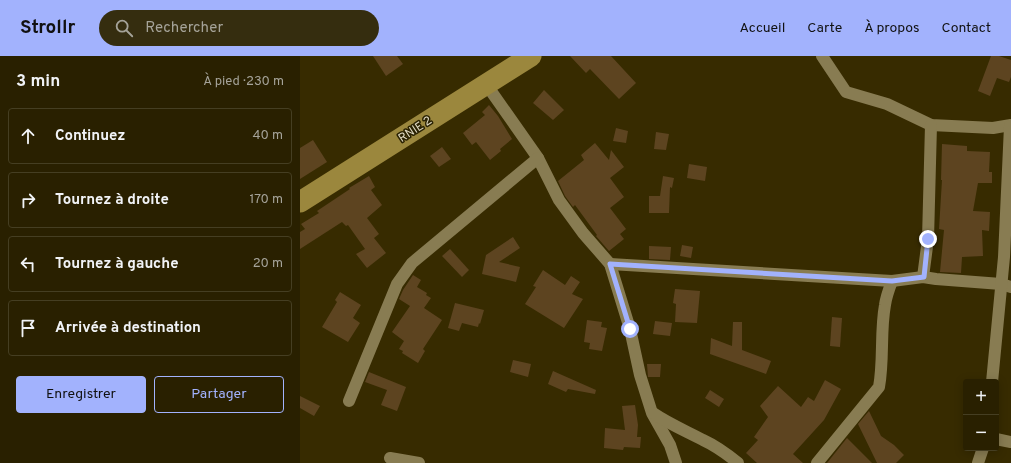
<!DOCTYPE html>
<html lang="fr">
<head>
<meta charset="utf-8">
<style>
	:root { --surface:#292000; --page:#352d0f; --text:#f1f3f6; --muted:#a5a399; --line:#453e22; --accent:#a2b2fd }
	body { margin:0; font-family:Overpass,sans-serif; background:var(--page); color:var(--text) }
	.controls { position:absolute; right:12px; bottom:12px; display:grid; overflow:hidden; border-radius:4px; box-shadow:0 2px 10px #0003 }
	.controls button { width:36px; height:36px; display:grid; place-items:center; padding:0; border:0; border-bottom:1px solid var(--line); background:var(--surface); color:var(--text); font:20px sans-serif }
	.stop { position:absolute; width:12px; height:12px; margin:-9px; border:3px solid #a2b2fd; border-radius:50%; background:#fff }
	.stop.end { background:#a2b2fd; border-color:#fff; box-shadow:0 1px 4px #0008 }
	.list { margin:0; padding:0; list-style:none }
	h2 { display:flex; justify-content:space-between; align-items:center; height:52px; margin:0; padding:0 16px; font-size:17px }
	h2 small { font-size:13px; font-weight:400; color:var(--muted) }
	.list li { display:grid; grid-template-columns:26px 1fr auto; gap:12px; align-items:center; box-sizing:border-box; height:56px; margin:0 8px 8px; padding:0 8px; border:1px solid var(--line); border-radius:4px }
	.list b { display:block; font-size:15px; white-space:nowrap }
	.list em { font-size:13px; font-style:normal; color:var(--muted) }
	.actions { display:flex; gap:8px; padding:12px 16px }
	.actions a { flex:1; padding:9px 0; border:1px solid var(--accent); border-radius:4px; text-align:center; font-size:14px; color:var(--accent) }
	.actions .main { background:var(--accent); color:#111 }
	.icon { flex:none; width:22px; height:22px; fill:none; stroke:currentColor; stroke-width:2; stroke-linecap:round; stroke-linejoin:round }
	.map { position:relative; flex:none; width:711px; height:407px; overflow:hidden }
	header { display:flex; align-items:center; gap:24px; box-sizing:border-box; height:56px; padding:0 20px; background:var(--accent); color:#111 }
	header strong { font-size:19px }
	nav { display:flex; gap:22px; margin-inline-start:auto; font-size:14px }
	.search { width:280px; height:36px; background:var(--page); display:flex; align-items:center; gap:10px; box-sizing:border-box; padding:0 14px; border-radius:22px; color:var(--muted); font-size:15px }
	main { display:flex }
	aside { flex:1; background:var(--surface) }
	.map>svg:first-child { display:block }
</style>
</head>
<body>
<header>
<strong>Strollr</strong>
<div class="search"><svg class="icon" aria-label="search" viewBox="0 0 24 24"><circle cx="10" cy="10" r="6"/><path d="M15 15l6 6"/></svg>Rechercher</div>
<nav><a>Accueil</a><a>Carte</a><a>À propos</a><a>Contact</a></nav>
</header>
<main>
<aside>
<h2>3 min<small>À pied · 230 m</small></h2>
<ul class="list">
<li><svg class="icon" aria-label="ahead" viewBox="0 0 24 24"><path d="M12 20V5M6 11l6-6 6 6"/></svg><div><b>Continuez</b></div><em>40 m</em></li>
<li><svg class="icon" aria-label="right" viewBox="0 0 24 24"><path d="M7 20v-9h11M14 6l5 5-5 5"/></svg><div><b>Tournez à droite</b></div><em>170 m</em></li>
<li><svg class="icon" aria-label="left" viewBox="0 0 24 24"><path d="M17 20v-9H6M10 6l-5 5 5 5"/></svg><div><b>Tournez à gauche</b></div><em>20 m</em></li>
<li><svg class="icon" aria-label="arrive" viewBox="0 0 24 24"><path d="M6 21V4h12l-3 4 3 4H6"/></svg><div><b>Arrivée à destination</b></div></li>
</ul>
<div class="actions"><a class="main">Enregistrer</a><a>Partager</a></div>
</aside>
<div class="map">
<svg width="711" height="407" viewBox="0 0 711 407">
	<rect width="100%" height="100%" fill="#372b00"/>
	<g fill="#5d4420">
		<path d="M 73,0 L 97,0 L 103,8 L 86,20 Z"/>
		<path d="M 270,0 L 311,0 L 336,27 L 319,43 L 290,13 L 286,17 Z"/>
		<path d="M 691,0 L 699,0 L 711,4 L 711,21 L 709,26 L 697,22 L 690,40 L 678,35 Z"/>
		<path d="M 244,34 L 264,54 L 253,64 L 233,47 Z"/>
		<path d="M 189,49 L 198,60 L 212,83 L 200,93 L 201,95 L 190,104 L 176,86 L 172,89 L 163,77 L 185,59 L 182,56 Z"/>
		<path d="M 316,72 L 328,75 L 326,87 L 313,85 Z"/>
		<path d="M 356,76 L 369,78 L 366,94 L 354,93 Z"/>
		<path d="M 13,84 L 27,106 L 0,123 L 0,92 Z"/>
		<path d="M 295,87 L 309,104 L 311,94 L 324,111 L 310,122 L 324,141 L 310,152 L 326,173 L 320,178 L 324,183 L 309,195 L 296,180 L 297,179 L 275,149 L 273,151 L 265,140 L 258,125 L 284,104 L 281,99 Z"/>
		<path d="M 642,88 L 667,90 L 667,95 L 690,96 L 689,116 L 692,116 L 692,127 L 678,127 L 673,155 L 690,156 L 689,175 L 682,174 L 683,200 L 662,201 L 661,217 L 640,216 L 644,174 L 639,173 L 642,124 L 641,124 Z"/>
		<path d="M 142,91 L 151,103 L 139,111 L 130,100 Z"/>
		<path d="M 389,108 L 407,111 L 405,125 L 387,122 Z"/>
		<path d="M 69,120 L 75,131 L 71,134 L 82,149 L 67,162 L 79,178 L 74,182 L 86,197 L 67,212 L 56,198 L 65,193 L 48,169 L 46,170 L 42,166 L 0,193 L 0,176 L 5,173 L 1,168 L 19,157 L 17,155 L 50,133 L 49,132 Z"/>
		<path d="M 363,120 L 374,122 L 372,132 L 370,131 L 369,157 L 349,157 L 349,140 L 360,140 Z"/>
		<path d="M 213,181 L 220,192 L 199,206 L 220,211 L 216,226 L 182,218 L 186,199 Z"/>
		<path d="M 382,189 L 393,191 L 391,202 L 380,200 Z"/>
		<path d="M 349,190 L 371,191 L 370,204 L 349,203 Z"/>
		<path d="M 150,193 L 169,214 L 162,221 L 142,200 Z"/>
		<path d="M 243,214 L 265,229 L 271,220 L 280,226 L 272,238 L 283,243 L 264,272 L 225,248 L 236,231 L 233,230 Z"/>
		<path d="M 113,219 L 121,224 L 117,231 L 127,237 L 126,239 L 131,242 L 124,252 L 142,264 L 123,293 L 125,295 L 118,307 L 102,297 L 103,295 L 99,293 L 104,285 L 92,276 L 110,250 L 99,243 L 103,234 Z"/>
		<path d="M 375,233 L 400,235 L 397,267 L 375,266 L 376,248 L 373,247 Z"/>
		<path d="M 40,236 L 61,249 L 53,262 L 60,267 L 48,286 L 22,271 L 37,246 L 35,244 Z"/>
		<path d="M 155,247 L 184,254 L 180,268 L 179,267 L 178,271 L 162,267 L 159,275 L 148,272 Z"/>
		<path d="M 532,261 L 542,262 L 540,291 L 530,290 Z"/>
		<path d="M 287,264 L 302,266 L 301,271 L 307,272 L 302,295 L 289,293 L 290,287 L 284,286 Z"/>
		<path d="M 355,265 L 372,267 L 370,280 L 353,278 Z"/>
		<path d="M 433,266 L 442,266 L 442,294 L 471,305 L 466,318 L 410,298 L 411,282 L 432,290 Z"/>
		<path d="M 213,304 L 231,308 L 228,321 L 210,316 Z"/>
		<path d="M 347,308 L 361,308 L 360,321 L 348,321 Z"/>
		<path d="M 253,315 L 296,334 L 295,338 L 268,333 L 266,336 L 248,328 Z"/>
		<path d="M 69,316 L 106,331 L 97,355 L 81,349 L 87,334 L 65,326 Z"/>
		<path d="M 525,324 L 541,333 L 524,364 L 493,398 L 503,407 L 457,407 L 446,397 L 458,384 L 454,381 L 468,361 L 460,350 L 478,330 L 501,351 L 508,341 L 514,345 Z"/>
		<path d="M 410,334 L 424,343 L 419,351 L 405,342 Z"/>
		<path d="M 0,340 L 20,350 L 14,360 L 0,352 Z"/>
		<path d="M 335,349 L 338,369 L 337,381 L 341,381 L 340,392 L 324,391 L 323,394 L 304,392 L 305,372 L 325,374 L 322,350 Z"/>
		<path d="M 569,355 L 581,380 L 594,389 L 604,399 L 596,407 L 577,407 L 558,368 Z"/>
		<path d="M 547,382 L 572,407 L 527,407 Z"/>
	</g>
	<g fill="none" stroke-linecap="round" stroke-linejoin="round">
		<g stroke="#887c52" stroke-width="12">
			<path d="M 522,0 L 546,36 L 587,48 L 631,69 L 693,72 L 711,69"/>
			<path d="M 186,28 L 238,102 L 259,144 L 283,177 L 310,208 L 330,273 L 340,319 L 352,357 L 370,389 L 376,407"/>
			<path d="M 310,208 L 592,225 L 623,221 L 636,223 L 701,228 L 711,231"/>
			<path d="M 623,221 L 628,183 L 631,69"/>
			<path d="M 692,326 L 704,201 L 710,70"/>
			<path d="M 49,345 L 97,228 L 112,207 L 238,102"/>
			<path d="M 353,357 C 369,368 386,375 403,384 C 416,390 427,398 438,407"/>
			<path d="M 696,383 L 711,386"/>
			<path d="M 90,402 L 119,407"/>
			<path d="M 517,407 L 579,331 C 584,304 580,276 585,249 C 586,241 589,233 592,225"/>
			<path d="M 678,407 L 683,392"/>
		</g>
		<path stroke="#9b873d" stroke-width="21" d="M 0,146 L 231,0"/>
	</g>
	<g fill="none" stroke-linecap="round" stroke-linejoin="round">
		<path stroke="#a2b2fd" stroke-width="5" d="M 330,273 L 310,208 L 592,225 L 624,221 L 628,183"/>
	</g>
	<g text-anchor="middle" stroke-width="3" stroke-linejoin="round" paint-order="stroke">
		<g font-size="12" fill="#e2dcc5" stroke="#2a2202">
			<text transform="translate(115 73) rotate(-33)" y="4">RNIE 2</text>
		</g>
	</g>
</svg>
<div class="controls">
<button>+</button>
<button>−</button>
</div>
<div class="stop" style="left:330px;top:273px"></div>
<div class="stop end" style="left:628px;top:183px"></div>
</div>
</main>
</body>
</html>
